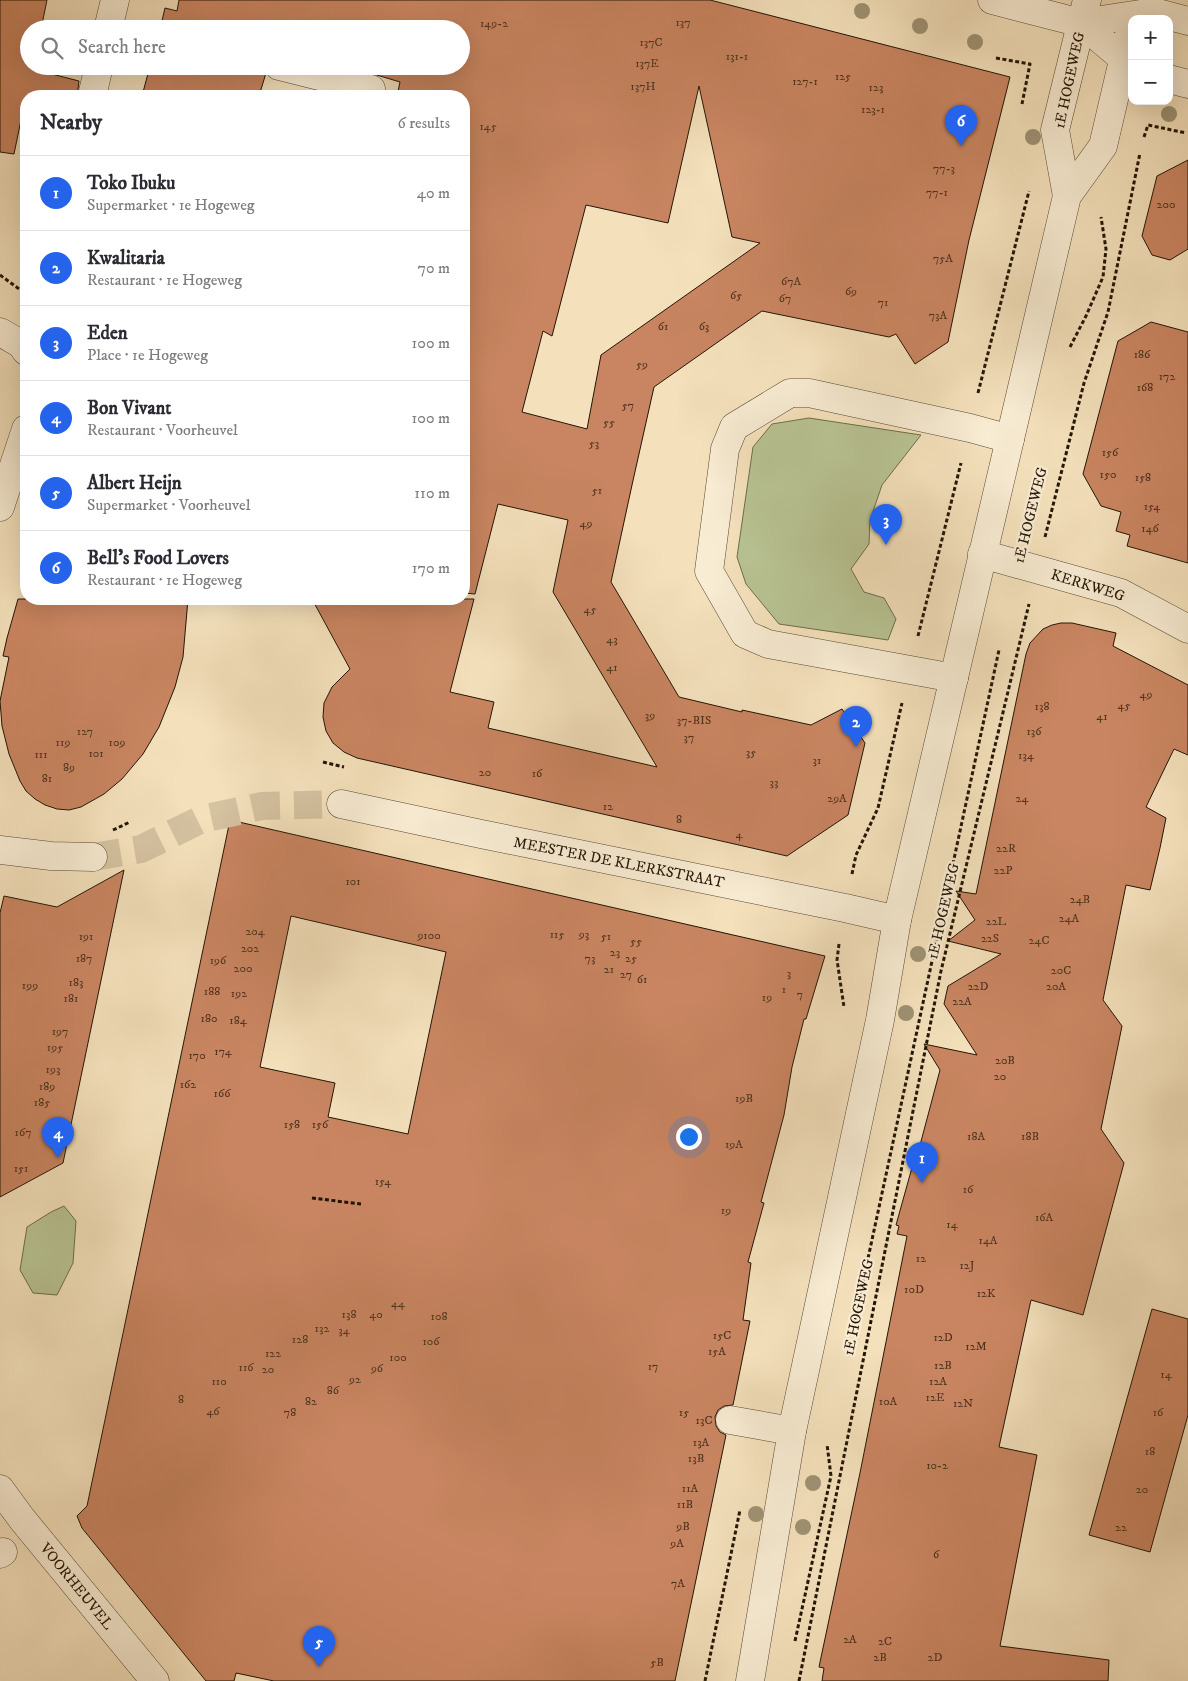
<!DOCTYPE html>
<html lang="en">
<head>
<meta charset="utf-8">
<style>
	:root { --surface:#fff; --page:#f7f7f7; --text:#2b2b33; --muted:#7c7c81; --line:#e1e1e2; --accent:#2563eb }
	body { margin:0; font-family:"IM FELL DW Pica",serif; background:var(--page); color:var(--text) }
	.controls { position:absolute; right:15px; top:15px; display:grid; overflow:hidden; border-radius:10px; box-shadow:0 5px 20px #0002 }
	.controls button { width:45px; height:45px; display:grid; place-items:center; padding:0; border:0; border-bottom:1px solid var(--line); background:var(--surface); color:var(--text); font:25px sans-serif }
	.you { position:absolute; left:688px; top:1136px; width:18px; height:18px; margin:-12px; border:4px solid #fff; border-radius:50%; background:#1a73e8; box-shadow:0 0 0 8px #1a73e833 }
	.badge { display:grid; place-items:center; width:32px; height:32px; border-radius:50%; background:var(--accent); color:#fff; font-size:16px; font-weight:700 }
	.pin { position:absolute; translate:-50% -41px; filter:drop-shadow(0 1px 2px #0008) }
	.pin::after { content:''; position:absolute; top:26px; width:18px; height:15px; background:inherit; clip-path:polygon(0 0,100% 0,50% 100%) }
	.list { margin:0; padding:0; list-style:none }
	h2 { display:flex; justify-content:space-between; align-items:center; height:65px; margin:0; padding:0 20px; font-size:21px }
	h2 small { font-size:16px; font-weight:400; color:var(--muted) }
	.list li { display:grid; grid-template-columns:32px 1fr auto; gap:15px; align-items:center; box-sizing:border-box; height:75px; padding:0 20px; border-top:1px solid var(--line) }
	.list b { display:block; font-size:19px; white-space:nowrap }
	.list p { margin:0; font-size:16px; white-space:nowrap; color:var(--muted) }
	.list em { font-size:16px; font-style:normal; color:var(--muted) }
	.icon { flex:none; width:28px; height:28px; fill:none; stroke:currentColor; stroke-width:2; stroke-linecap:round; stroke-linejoin:round }
	.map { position:relative; flex:none; width:1188px; height:1681px; overflow:hidden }
	.search { position:absolute; background:var(--surface); box-shadow:0 5px 20px #0002; left:20px; top:20px; width:450px; height:55px; display:flex; align-items:center; gap:12px; box-sizing:border-box; padding:0 18px; border-radius:28px; color:var(--muted); font-size:19px }
	.panel { position:absolute; background:var(--surface); box-shadow:0 5px 20px #0002; left:20px; top:90px; width:450px; height:515px; border-radius:20px }
	.map>svg:first-child { display:block }
</style>
</head>
<body>
<div class="map">
<svg width="1188" height="1681" viewBox="0 0 1188 1681">
	<rect width="100%" height="100%" fill="#f4e1bc"/>
	<filter id="stains"><feTurbulence type="fractalNoise" baseFrequency=".004" numOctaves="4"/><feColorMatrix values="0 0 0 0 .2 0 0 0 0 .09 0 0 0 0 .02 0 0 0 .5 -.17"/></filter>
	<radialGradient id="worn" r=".72"><stop offset=".6" stop-color="#630" stop-opacity="0"/><stop offset="1" stop-color="#630" stop-opacity=".3"/></radialGradient>
	<g fill="#b8c393" stroke="#6e6c4c">
		<path d="M 809,418 L 921,435 L 882,485 L 870,520 L 869,544 L 851,569 L 864,592 L 884,598 L 896,619 L 888,640 L 779,624 L 746,584 L 737,557 L 753,447 L 772,424 Z"/>
		<path d="M 64,1206 L 76,1221 L 73,1263 L 57,1295 L 33,1293 L 20,1270 L 27,1227 L 51,1212 Z"/>
	</g>
	<g fill="#c98561" stroke="#231506" fill-rule="evenodd">
		<path d="M 0,0 L 47,0 L 41,29 L 29,29 L 29,66 L 33,66 L 32,69 L 79,81 L 77,96 L 26,96 L 14,154 L 0,152 Z"/>
		<path d="M 179,0 L 710,0 L 1010,77 L 969,240 L 948,342 L 915,364 L 896,334 L 889,337 L 762,311 L 654,387 L 632,485 L 611,582 L 679,697 L 742,712 L 742,710 L 811,725 L 842,709 L 865,743 L 848,815 L 787,856 L 357,758 L 344,752 L 333,743 L 326,731 L 323,717 L 324,703 L 332,687 L 350,669 L 312,599 L 474,599 L 450,692 L 494,702 L 488,728 L 657,767 L 553,592 L 568,520 L 498,504 L 475,594 L 464,593 L 464,96 L 397,96 L 400,82 L 347,66 L 461,66 L 461,29 L 160,29 L 165,8 L 177,11 ZM 699,86 L 732,237 L 760,243 L 601,355 L 587,429 L 522,412 L 543,331 L 552,336 L 586,205 L 668,223 Z"/>
		<path d="M 150,66 L 264,66 L 266,73 L 259,96 L 142,96 Z"/>
		<path d="M 1188,160 L 1188,249 L 1170,260 L 1152,255 L 1142,236 L 1157,176 Z"/>
		<path d="M 1151,322 L 1188,332 L 1188,563 L 1127,546 L 1130,535 L 1116,531 L 1121,512 L 1101,506 L 1083,474 L 1118,341 Z"/>
		<path d="M 18,599 L 188,599 L 183,657 L 175,687 L 159,727 L 143,754 L 122,779 L 104,794 L 81,807 L 69,810 L 57,809 L 45,805 L 35,799 L 26,791 L 20,781 L 9,754 L 2,726 L 0,701 L 9,657 L 3,656 L 7,638 Z"/>
		<path d="M 1061,623 L 1072,623 L 1116,633 L 1113,646 L 1188,685 L 1188,755 L 1174,749 L 1146,807 L 1166,818 L 1160,848 L 1150,890 L 1126,885 L 1103,1000 L 1122,1026 L 1101,1129 L 1124,1163 L 1083,1315 L 1031,1300 L 999,1447 L 1037,1455 L 1000,1646 L 1109,1660 L 1108,1681 L 822,1681 L 824,1668 L 819,1667 L 860,1473 L 907,1236 L 897,1234 L 899,1226 L 896,1225 L 913,1164 L 915,1164 L 940,1070 L 924,1044 L 977,1055 L 944,1004 L 948,986 L 1001,954 L 948,941 L 975,920 L 956,891 L 976,894 L 1026,654 L 1030,643 L 1043,629 L 1052,625 Z"/>
		<path d="M 230,820 L 825,956 L 806,1019 L 804,1019 L 792,1067 L 784,1115 L 761,1202 L 764,1203 L 748,1262 L 751,1263 L 743,1320 L 750,1321 L 733,1405 L 724,1406 L 718,1410 L 715,1417 L 716,1426 L 720,1432 L 726,1435 L 675,1681 L 274,1681 L 236,1673 L 234,1681 L 206,1681 L 82,1528 L 77,1516 L 87,1506 ZM 291,916 L 446,952 L 408,1134 L 328,1117 L 335,1083 L 260,1067 Z"/>
		<path d="M 124,870 L 63,1163 L 0,1197 L 0,913 L 4,896 L 57,907 Z"/>
		<path d="M 1152,1309 L 1188,1319 L 1188,1415 L 1150,1552 L 1089,1535 Z"/>
	</g>
	<g fill="none" stroke-linecap="round" stroke-linejoin="round">
		<path stroke="#d5c2a1" stroke-width="28" stroke-dasharray="28 14" stroke-linecap="butt" d="M 93,857 L 141,849 L 202,819 L 262,806 L 341,804"/>
		<g stroke="#574834" stroke-width="29">
			<g id="minor">
				<path d="M 992,0 L 1081,23 L 1154,12 L 1188,21"/>
				<path d="M 1081,23 L 1132,66"/>
				<path d="M 108,29 L 115,0"/>
				<path d="M 279,66 L 371,89"/>
				<path d="M 1169,79 L 1188,84"/>
				<path d="M 92,96 L 99,66"/>
				<path d="M 1067,196 L 1055,130 L 1087,0"/>
				<path d="M 0,332 L 21,344 L 26,351"/>
				<path d="M 0,507 L 26,429"/>
				<path d="M 982,554 L 1121,593 L 1188,629"/>
				<path d="M 954,678 L 768,644 L 745,634 L 709,571 L 725,449 L 734,427 L 790,393 L 809,393 L 970,428 L 1010,439"/>
				<path d="M 341,804 L 481,834 L 845,908 L 897,920"/>
				<path d="M 0,850 L 51,856 L 93,857"/>
				<path d="M 730,1420 L 792,1431"/>
				<path d="M 0,1489 L 22,1519 L 155,1681"/>
				<path d="M 0,1554 L 3,1552"/>
				<path d="M 750,1681 L 792,1431 L 880,1020 L 897,920 L 1067,196 L 1103,146 L 1132,22"/>
			</g>
		</g>
		<g stroke="#231506" stroke-width="3" stroke-dasharray="4 2.5" stroke-linecap="butt">
			<path d="M 996,58 L 1030,64 L 1022,104"/>
			<path d="M 1144,137 L 1148,125 L 1186,133"/>
			<path d="M 0,275 L 26,294"/>
			<path d="M 1070,347 L 1086,316 L 1103,277 L 1106,249 L 1101,217"/>
			<path d="M 978,393 L 1029,191"/>
			<path d="M 1045,537 L 1084,383 L 1108,312 L 1140,153"/>
			<path d="M 918,636 L 961,463"/>
			<path d="M 323,762 L 344,767"/>
			<path d="M 113,830 L 130,822"/>
			<path d="M 852,874 L 856,855 L 878,808 L 902,703"/>
			<path d="M 839,944 L 837,960 L 844,1007"/>
			<path d="M 312,1198 L 361,1204"/>
			<path d="M 853,1328 L 999,650"/>
			<path d="M 795,1641 L 831,1476 L 827,1444"/>
			<path d="M 705,1681 L 740,1510"/>
			<path d="M 799,1681 L 941,971 L 1029,604"/>
		</g>
		<use href="#minor" stroke="#f8ecd3" stroke-width="28"/>
	</g>
	<g fill="#9e9273">
		<circle cx="862" cy="11" r="8"/>
		<circle cx="920" cy="26" r="8"/>
		<circle cx="975" cy="42" r="8"/>
		<circle cx="1169" cy="114" r="8"/>
		<circle cx="1033" cy="137" r="8"/>
		<circle cx="918" cy="954" r="8"/>
		<circle cx="906" cy="1013" r="8"/>
		<circle cx="813" cy="1483" r="8"/>
		<circle cx="756" cy="1514" r="8"/>
		<circle cx="803" cy="1527" r="8"/>
	</g>
	<g text-anchor="middle" stroke-width="4.5" stroke-linejoin="round" paint-order="stroke">
		<g font-size="12" fill="#4c311d">
			<text x="683" y="26">137</text>
			<text x="494" y="27">149-2</text>
			<text x="651" y="46">137C</text>
			<text x="737" y="60">131-1</text>
			<text x="647" y="67">137E</text>
			<text x="843" y="80">125</text>
			<text x="805" y="85">127-1</text>
			<text x="643" y="90">137H</text>
			<text x="876" y="91">123</text>
			<text x="873" y="113">123-1</text>
			<text x="488" y="130">145</text>
			<text x="944" y="172">77-3</text>
			<text x="937" y="196">77-1</text>
			<text x="1166" y="208">200</text>
			<text x="943" y="262">75A</text>
			<text x="791" y="285">67A</text>
			<text x="851" y="295">69</text>
			<text x="736" y="299">65</text>
			<text x="785" y="302">67</text>
			<text x="883" y="306">71</text>
			<text x="938" y="319">73A</text>
			<text x="663" y="330">61</text>
			<text x="704" y="330">63</text>
			<text x="1142" y="358">186</text>
			<text x="642" y="368">59</text>
			<text x="1167" y="380">172</text>
			<text x="1145" y="391">168</text>
			<text x="628" y="409">57</text>
			<text x="609" y="426">55</text>
			<text x="594" y="447">53</text>
			<text x="1110" y="456">156</text>
			<text x="1108" y="478">150</text>
			<text x="1143" y="481">158</text>
			<text x="597" y="494">51</text>
			<text x="1152" y="510">154</text>
			<text x="586" y="527">49</text>
			<text x="1150" y="532">146</text>
			<text x="590" y="613">45</text>
			<text x="612" y="643">43</text>
			<text x="612" y="671">41</text>
			<text x="1146" y="698">49</text>
			<text x="1124" y="709">45</text>
			<text x="1042" y="710">138</text>
			<text x="650" y="719">39</text>
			<text x="1102" y="720">41</text>
			<text x="694" y="724">37-BIS</text>
			<text x="85" y="735">127</text>
			<text x="1034" y="735">136</text>
			<text x="689" y="741">37</text>
			<text x="63" y="746">119</text>
			<text x="117" y="746">109</text>
			<text x="751" y="756">35</text>
			<text x="96" y="757">101</text>
			<text x="41" y="758">111</text>
			<text x="1026" y="759">134</text>
			<text x="817" y="764">31</text>
			<text x="69" y="771">89</text>
			<text x="485" y="776">20</text>
			<text x="537" y="777">16</text>
			<text x="47" y="782">81</text>
			<text x="774" y="786">33</text>
			<text x="837" y="802">29A</text>
			<text x="1022" y="802">24</text>
			<text x="608" y="810">12</text>
			<text x="679" y="823">8</text>
			<text x="739" y="838">4</text>
			<text x="1006" y="852">22R</text>
			<text x="1003" y="874">22P</text>
			<text x="353" y="885">101</text>
			<text x="1080" y="903">24B</text>
			<text x="1069" y="922">24A</text>
			<text x="996" y="925">22L</text>
			<text x="255" y="935">204</text>
			<text x="557" y="938">115</text>
			<text x="584" y="938">93</text>
			<text x="429" y="939">9100</text>
			<text x="86" y="940">191</text>
			<text x="606" y="940">51</text>
			<text x="990" y="942">22S</text>
			<text x="1039" y="944">24C</text>
			<text x="636" y="945">55</text>
			<text x="250" y="952">202</text>
			<text x="615" y="956">23</text>
			<text x="84" y="962">187</text>
			<text x="590" y="962">73</text>
			<text x="631" y="962">25</text>
			<text x="218" y="964">196</text>
			<text x="243" y="972">200</text>
			<text x="609" y="973">21</text>
			<text x="1061" y="974">20C</text>
			<text x="789" y="977">3</text>
			<text x="626" y="978">27</text>
			<text x="642" y="983">61</text>
			<text x="76" y="986">183</text>
			<text x="30" y="989">199</text>
			<text x="978" y="990">22D</text>
			<text x="1056" y="990">20A</text>
			<text x="784" y="993">1</text>
			<text x="212" y="995">188</text>
			<text x="239" y="997">192</text>
			<text x="800" y="998">7</text>
			<text x="767" y="1001">19</text>
			<text x="71" y="1002">181</text>
			<text x="962" y="1005">22A</text>
			<text x="209" y="1022">180</text>
			<text x="238" y="1024">184</text>
			<text x="60" y="1035">197</text>
			<text x="55" y="1051">195</text>
			<text x="223" y="1055">174</text>
			<text x="197" y="1059">170</text>
			<text x="1005" y="1064">20B</text>
			<text x="53" y="1073">193</text>
			<text x="1000" y="1080">20</text>
			<text x="188" y="1088">162</text>
			<text x="47" y="1090">189</text>
			<text x="222" y="1097">166</text>
			<text x="744" y="1102">19B</text>
			<text x="42" y="1106">185</text>
			<text x="292" y="1128">158</text>
			<text x="320" y="1128">156</text>
			<text x="23" y="1136">167</text>
			<text x="976" y="1140">18A</text>
			<text x="1030" y="1140">18B</text>
			<text x="734" y="1148">19A</text>
			<text x="21" y="1172">151</text>
			<text x="383" y="1185">154</text>
			<text x="968" y="1193">16</text>
			<text x="726" y="1214">19</text>
			<text x="1044" y="1221">16A</text>
			<text x="952" y="1228">14</text>
			<text x="988" y="1244">14A</text>
			<text x="921" y="1262">12</text>
			<text x="967" y="1269">12J</text>
			<text x="914" y="1293">10D</text>
			<text x="986" y="1297">12K</text>
			<text x="398" y="1307">44</text>
			<text x="349" y="1318">138</text>
			<text x="376" y="1318">40</text>
			<text x="439" y="1320">108</text>
			<text x="322" y="1332">132</text>
			<text x="344" y="1334">34</text>
			<text x="722" y="1339">15C</text>
			<text x="943" y="1341">12D</text>
			<text x="300" y="1343">128</text>
			<text x="431" y="1345">106</text>
			<text x="976" y="1350">12M</text>
			<text x="717" y="1355">15A</text>
			<text x="273" y="1357">122</text>
			<text x="398" y="1361">100</text>
			<text x="943" y="1369">12B</text>
			<text x="653" y="1370">17</text>
			<text x="246" y="1371">116</text>
			<text x="377" y="1372">96</text>
			<text x="268" y="1373">20</text>
			<text x="1166" y="1378">14</text>
			<text x="355" y="1383">92</text>
			<text x="219" y="1385">110</text>
			<text x="938" y="1385">12A</text>
			<text x="333" y="1394">86</text>
			<text x="935" y="1401">12E</text>
			<text x="181" y="1403">8</text>
			<text x="311" y="1405">82</text>
			<text x="888" y="1405">10A</text>
			<text x="963" y="1407">12N</text>
			<text x="213" y="1415">46</text>
			<text x="290" y="1416">78</text>
			<text x="684" y="1416">15</text>
			<text x="1158" y="1416">16</text>
			<text x="704" y="1424">13C</text>
			<text x="701" y="1446">13A</text>
			<text x="1150" y="1455">18</text>
			<text x="696" y="1462">13B</text>
			<text x="937" y="1469">10-2</text>
			<text x="690" y="1492">11A</text>
			<text x="1142" y="1493">20</text>
			<text x="685" y="1508">11B</text>
			<text x="683" y="1530">9B</text>
			<text x="1121" y="1531">22</text>
			<text x="677" y="1547">9A</text>
			<text x="936" y="1558">6</text>
			<text x="678" y="1587">7A</text>
			<text x="850" y="1643">2A</text>
			<text x="885" y="1645">2C</text>
			<text x="880" y="1661">2B</text>
			<text x="935" y="1661">2D</text>
			<text x="657" y="1666">5B</text>
		</g>
		<g font-size="15" fill="#231506" stroke="#f8ecd3">
			<text transform="translate(1069 80) rotate(-78)" y="5">1E HOGEWEG</text>
			<text transform="translate(1030 515) rotate(-76)" y="5">1E HOGEWEG</text>
			<text transform="translate(1088 585) rotate(17)" y="5">KERKWEG</text>
			<text transform="translate(619 862) rotate(11)" y="5">MEESTER DE KLERKSTRAAT</text>
			<text transform="translate(943 911) rotate(-77)" y="5">1E HOGEWEG</text>
			<text transform="translate(858 1307) rotate(-78)" y="5">1E HOGEWEG</text>
			<text transform="translate(77 1586) rotate(51)" y="5">VOORHEUVEL</text>
		</g>
	</g>
	<rect width="100%" height="100%" filter="url(#stains)"/>
	<rect width="100%" height="100%" fill="url(#worn)"/>
</svg>
<div class="controls">
<button>+</button>
<button>−</button>
</div>
<div class="you"></div>
<div class="pin badge" style="left:922px;top:1183px">1</div>
<div class="pin badge" style="left:856px;top:747px">2</div>
<div class="pin badge" style="left:886px;top:545px">3</div>
<div class="pin badge" style="left:58px;top:1158px">4</div>
<div class="pin badge" style="left:319px;top:1667px">5</div>
<div class="pin badge" style="left:961px;top:146px">6</div>
<div class="search"><svg class="icon" aria-label="search" viewBox="0 0 24 24"><circle cx="10" cy="10" r="6"/><path d="M15 15l6 6"/></svg>Search here</div>
<section class="panel">
<h2>Nearby<small>6 results</small></h2>
<ul class="list">
<li><span class="badge">1</span><div><b>Toko Ibuku</b><p>Supermarket · 1e Hogeweg</p></div><em>40 m</em></li>
<li><span class="badge">2</span><div><b>Kwalitaria</b><p>Restaurant · 1e Hogeweg</p></div><em>70 m</em></li>
<li><span class="badge">3</span><div><b>Eden</b><p>Place · 1e Hogeweg</p></div><em>100 m</em></li>
<li><span class="badge">4</span><div><b>Bon Vivant</b><p>Restaurant · Voorheuvel</p></div><em>100 m</em></li>
<li><span class="badge">5</span><div><b>Albert Heijn</b><p>Supermarket · Voorheuvel</p></div><em>110 m</em></li>
<li><span class="badge">6</span><div><b>Bell's Food Lovers</b><p>Restaurant · 1e Hogeweg</p></div><em>170 m</em></li>
</ul>
</section>
</div>
</body>
</html>
